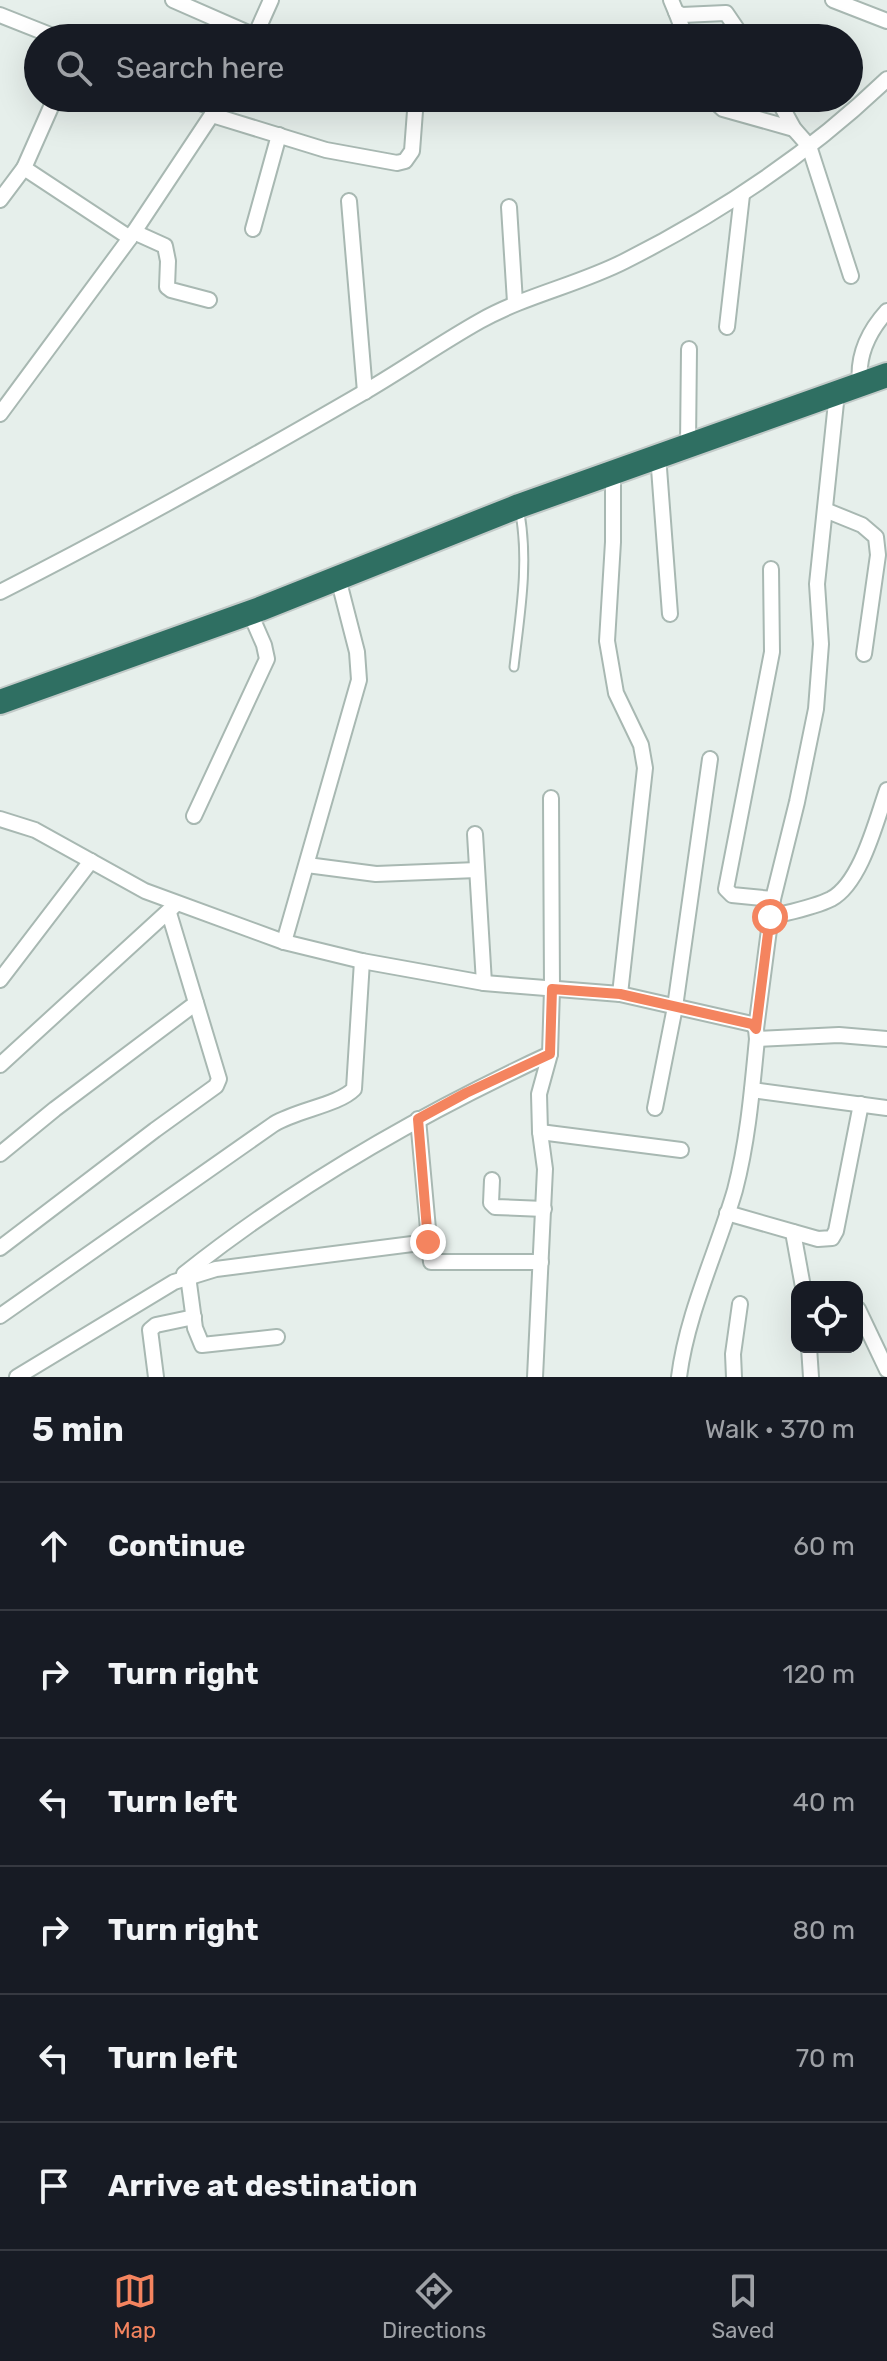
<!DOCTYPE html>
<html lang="en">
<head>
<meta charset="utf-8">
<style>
	:root { --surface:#171b24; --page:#20242c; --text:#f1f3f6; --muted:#9ea1a6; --line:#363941; --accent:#f4845f }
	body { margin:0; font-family:Rubik,sans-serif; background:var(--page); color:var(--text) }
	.controls { position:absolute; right:24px; bottom:24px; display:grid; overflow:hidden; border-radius:16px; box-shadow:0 8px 32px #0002 }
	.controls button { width:72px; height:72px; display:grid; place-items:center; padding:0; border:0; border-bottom:2px solid var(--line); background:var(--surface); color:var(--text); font:40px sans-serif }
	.stop { position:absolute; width:24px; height:24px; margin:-18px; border:6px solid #f4845f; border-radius:50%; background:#fff }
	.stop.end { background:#f4845f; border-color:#fff; box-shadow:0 2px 8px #0008 }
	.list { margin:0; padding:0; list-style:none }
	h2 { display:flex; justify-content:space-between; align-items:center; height:104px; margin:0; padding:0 32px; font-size:34px }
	h2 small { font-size:26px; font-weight:400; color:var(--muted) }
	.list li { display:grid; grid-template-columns:52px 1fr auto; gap:24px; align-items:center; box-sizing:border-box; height:128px; padding:0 32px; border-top:2px solid var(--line) }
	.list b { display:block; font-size:30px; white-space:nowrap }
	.list em { font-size:26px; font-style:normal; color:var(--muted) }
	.icon { flex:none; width:44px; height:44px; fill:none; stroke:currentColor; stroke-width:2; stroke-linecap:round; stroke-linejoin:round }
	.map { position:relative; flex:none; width:887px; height:1377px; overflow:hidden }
	.search { position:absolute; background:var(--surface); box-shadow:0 8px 32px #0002; left:24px; right:24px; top:24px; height:88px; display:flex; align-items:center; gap:20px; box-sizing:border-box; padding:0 28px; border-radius:44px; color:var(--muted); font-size:30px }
	.sheet { height:872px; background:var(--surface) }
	nav { display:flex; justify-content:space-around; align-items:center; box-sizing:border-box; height:112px; border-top:2px solid var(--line); background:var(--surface); font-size:22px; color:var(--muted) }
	nav a { display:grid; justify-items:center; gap:4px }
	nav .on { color:var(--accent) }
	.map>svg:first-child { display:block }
</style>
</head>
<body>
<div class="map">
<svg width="887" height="1377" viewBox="0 0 887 1377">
	<rect width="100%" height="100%" fill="#e6efeb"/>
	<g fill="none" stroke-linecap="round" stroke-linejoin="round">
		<g stroke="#a8b8b2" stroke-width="11">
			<path id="lane" d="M 514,667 C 520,614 529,565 520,513"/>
		</g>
		<g stroke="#a8b8b2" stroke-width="18">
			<g id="street">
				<path d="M 173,0 L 255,36"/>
				<path d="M 671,0 L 676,12 L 682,15 L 726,13 L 743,38"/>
				<path d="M 833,0 L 887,21"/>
				<path d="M 676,12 L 686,38"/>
				<path d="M 0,15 L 58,38"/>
				<path d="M 254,38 L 271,0"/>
				<path d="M 186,98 L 217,109"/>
				<path d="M 711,98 L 723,109 L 794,129"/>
				<path d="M 777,98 L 794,129 L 809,146 L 851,276"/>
				<path d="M 212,115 L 326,150 L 397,163 L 405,161 L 412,151 L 416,98"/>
				<path d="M 24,168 L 55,98"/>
				<path d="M 0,200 L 24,168 L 130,238"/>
				<path d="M 349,201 L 365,392"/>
				<path d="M 509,207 L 515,302"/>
				<path d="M 253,229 L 279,135"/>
				<path d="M 134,232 L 165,246 L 168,261 L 167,287 L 171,290 L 209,300"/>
				<path d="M 727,327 L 742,195"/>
				<path d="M 860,384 C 857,356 868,332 887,311"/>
				<path d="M 0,414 L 130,238 L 223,98"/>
				<path d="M 688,444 L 689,349"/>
				<path d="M 658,455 L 670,614"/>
				<path d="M 613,472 L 613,542 L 607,641 L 616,693 L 641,745 L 645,768 L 620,994"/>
				<path d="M 825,510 L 862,525 L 876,537 L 878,555 L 864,654"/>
				<path d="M 771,569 L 772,652 L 726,889 L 732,895 L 773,899"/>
				<path d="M 0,592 C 122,530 242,463 361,394 C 401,371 439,344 480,321 C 526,295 578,285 625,261 C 720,213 810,153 887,79"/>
				<path d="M 194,816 L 267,659 L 264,645 L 250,613"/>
				<path d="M 0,819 L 35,830 L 145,891 L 284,942 L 362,961 L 484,983 L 620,994 L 752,1024 L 756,1029 L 757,1039 C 752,1090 748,1140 735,1190 C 717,1252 687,1313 679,1377"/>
				<path d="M 475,834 L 484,983"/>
				<path d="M 307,865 L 376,874 L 477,870"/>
				<path d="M 770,917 C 789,912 813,908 831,899 C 861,883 876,821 887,790"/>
				<path d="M 284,942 L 359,680 L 357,652 L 338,578"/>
				<path d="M 0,980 L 91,861"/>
				<path d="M 756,1029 L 773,899 L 797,802 L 816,709 L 821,644 L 817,584 L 837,393"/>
				<path d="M 757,1039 L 839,1035 L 887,1039"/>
				<path d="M 0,1065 L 174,906"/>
				<path d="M 752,1090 L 887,1108"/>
				<path d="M 655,1108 L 675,1007 L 710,759"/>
				<path d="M 418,1119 L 431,1262 L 541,1262"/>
				<path d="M 540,1132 L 681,1150"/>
				<path d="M 0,1154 L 55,1109 L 196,1003"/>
				<path d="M 492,1180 L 491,1203 L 495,1207 L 544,1209"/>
				<path d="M 727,1213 L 818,1239 L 832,1238 L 836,1231 L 861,1104"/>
				<path d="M 793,1232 L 803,1287"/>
				<path d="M 0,1248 L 155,1130 L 216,1086 L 219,1079 L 169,913"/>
				<path d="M 184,1274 C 296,1185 420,1114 550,1054"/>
				<path d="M 188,1276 L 195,1328 L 202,1345 L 277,1337"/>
				<path d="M 858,1309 L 887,1370"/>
				<path d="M 0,1316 L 274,1124 C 297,1110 338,1105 354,1089 L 362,961"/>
				<path d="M 809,1347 L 811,1377"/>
				<path d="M 17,1377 L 174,1282 L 216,1269 L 428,1242"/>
				<path d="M 156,1377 L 150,1330 L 156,1325 L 194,1317"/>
				<path d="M 535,1377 L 545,1169 L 540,1132 L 539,1094 L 550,1054 L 552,989 L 551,798"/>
				<path d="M 734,1377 L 733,1354 L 740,1304"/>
			</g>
		</g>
		<g stroke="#c2cac8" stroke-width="28">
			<path id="highway" d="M 0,702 L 260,609 L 519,506 L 887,375"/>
		</g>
		<use href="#lane" stroke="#fff" stroke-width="7"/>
		<use href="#street" stroke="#fff" stroke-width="14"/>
		<use href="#highway" stroke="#2f6f62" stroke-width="24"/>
	</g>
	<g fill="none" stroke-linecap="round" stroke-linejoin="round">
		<path stroke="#f4845f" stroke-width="10" d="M 428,1242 L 418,1119 L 466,1093 L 550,1054 L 552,989 L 620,994 L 752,1024 L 756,1029 L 770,917"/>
	</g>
</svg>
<div class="controls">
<button><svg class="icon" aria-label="locate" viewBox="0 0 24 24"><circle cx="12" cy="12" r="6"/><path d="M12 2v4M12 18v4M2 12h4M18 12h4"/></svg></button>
</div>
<div class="stop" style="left:770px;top:917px"></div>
<div class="stop end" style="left:428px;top:1242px"></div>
<div class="search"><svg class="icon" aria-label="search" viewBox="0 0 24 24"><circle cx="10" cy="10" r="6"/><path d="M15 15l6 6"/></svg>Search here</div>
</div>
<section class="sheet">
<h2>5 min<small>Walk · 370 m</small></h2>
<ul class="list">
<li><svg class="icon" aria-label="ahead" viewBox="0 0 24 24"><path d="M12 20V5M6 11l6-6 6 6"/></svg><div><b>Continue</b></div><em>60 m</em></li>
<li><svg class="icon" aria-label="right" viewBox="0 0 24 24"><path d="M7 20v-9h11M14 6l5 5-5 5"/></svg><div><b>Turn right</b></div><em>120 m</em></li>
<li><svg class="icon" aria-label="left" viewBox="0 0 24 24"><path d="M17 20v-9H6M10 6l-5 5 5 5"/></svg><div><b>Turn left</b></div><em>40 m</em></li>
<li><svg class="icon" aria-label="right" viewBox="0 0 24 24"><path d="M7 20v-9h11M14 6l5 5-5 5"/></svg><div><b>Turn right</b></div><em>80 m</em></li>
<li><svg class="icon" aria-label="left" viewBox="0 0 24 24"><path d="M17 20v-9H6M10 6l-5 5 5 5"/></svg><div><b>Turn left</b></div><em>70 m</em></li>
<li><svg class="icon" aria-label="arrive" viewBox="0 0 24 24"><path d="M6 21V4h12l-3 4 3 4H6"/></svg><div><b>Arrive at destination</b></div></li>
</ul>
</section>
<nav>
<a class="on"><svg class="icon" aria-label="map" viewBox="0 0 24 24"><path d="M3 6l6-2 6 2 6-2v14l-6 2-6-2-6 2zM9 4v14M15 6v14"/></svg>Map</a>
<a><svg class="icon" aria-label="directions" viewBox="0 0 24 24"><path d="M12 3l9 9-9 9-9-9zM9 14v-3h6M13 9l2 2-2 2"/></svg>Directions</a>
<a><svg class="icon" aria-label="saved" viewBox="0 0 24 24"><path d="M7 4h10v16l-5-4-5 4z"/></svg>Saved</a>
</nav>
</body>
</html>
